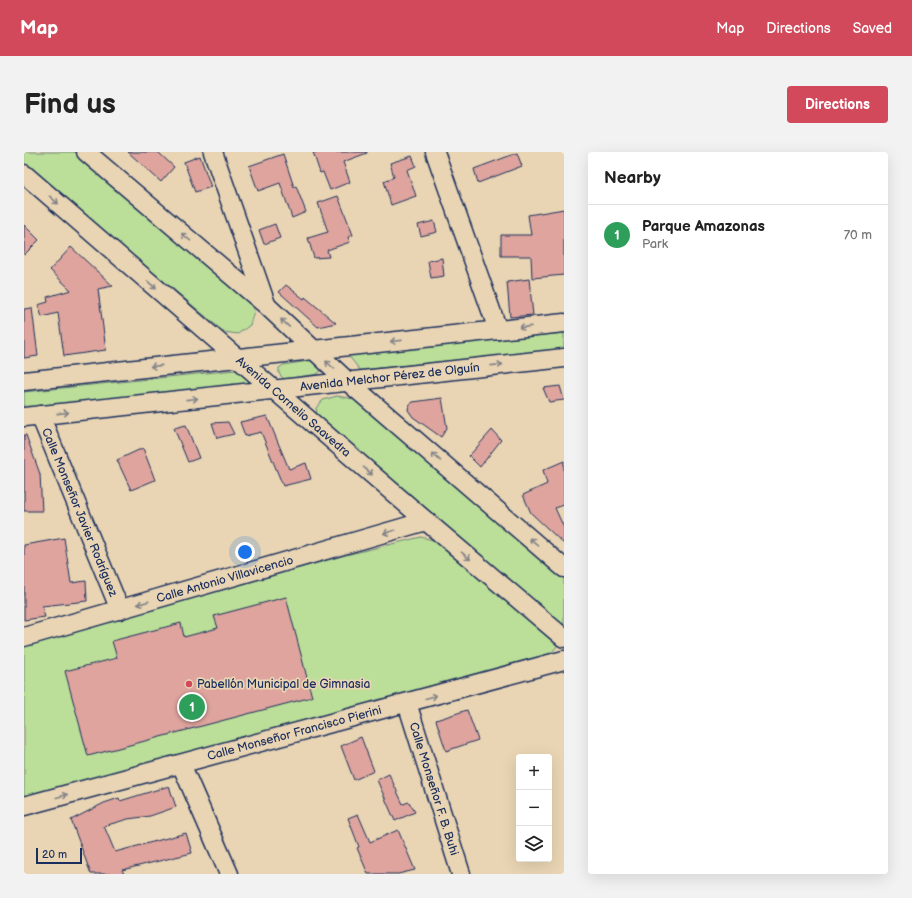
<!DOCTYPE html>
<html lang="en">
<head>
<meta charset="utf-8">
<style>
	:root { --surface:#fff; --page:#f2f2f2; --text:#222; --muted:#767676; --line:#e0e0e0; --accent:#d1495b }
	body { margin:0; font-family:"Balsamiq Sans",sans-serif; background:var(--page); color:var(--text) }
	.controls { position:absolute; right:12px; bottom:12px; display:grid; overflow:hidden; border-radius:4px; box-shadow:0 4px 16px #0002 }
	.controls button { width:36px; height:36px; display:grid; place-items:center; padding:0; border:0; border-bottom:1px solid var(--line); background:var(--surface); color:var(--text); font:20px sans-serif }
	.scale { position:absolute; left:12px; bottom:10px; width:46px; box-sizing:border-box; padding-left:4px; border:2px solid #1b2f5e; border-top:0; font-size:11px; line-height:14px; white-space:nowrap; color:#1b2f5e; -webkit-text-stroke:3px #e9d5b3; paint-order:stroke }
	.you { position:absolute; left:221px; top:400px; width:14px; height:14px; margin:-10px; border:3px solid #fff; border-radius:50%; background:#1a73e8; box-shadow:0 0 0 6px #1a73e833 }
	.badge { display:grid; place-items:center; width:26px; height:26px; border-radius:50%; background:var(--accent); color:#fff; font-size:13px; font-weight:700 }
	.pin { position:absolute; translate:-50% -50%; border:2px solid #fff; box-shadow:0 1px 4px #0006 }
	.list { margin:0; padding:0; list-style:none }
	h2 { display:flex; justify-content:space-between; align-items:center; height:52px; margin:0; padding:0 16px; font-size:17px }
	h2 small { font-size:13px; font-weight:400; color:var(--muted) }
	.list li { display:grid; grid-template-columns:26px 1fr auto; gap:12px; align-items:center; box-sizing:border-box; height:60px; padding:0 16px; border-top:1px solid var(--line) }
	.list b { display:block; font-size:15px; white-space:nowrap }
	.list p { margin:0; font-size:13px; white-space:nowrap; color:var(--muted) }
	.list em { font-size:13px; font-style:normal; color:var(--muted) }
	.icon { flex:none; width:22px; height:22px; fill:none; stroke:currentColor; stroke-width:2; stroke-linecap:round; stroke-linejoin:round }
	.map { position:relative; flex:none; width:540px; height:722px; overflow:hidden; border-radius:4px }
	header { display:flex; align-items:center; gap:24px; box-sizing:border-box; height:56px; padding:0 20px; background:var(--accent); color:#fff }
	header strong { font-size:19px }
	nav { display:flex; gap:22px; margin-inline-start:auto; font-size:14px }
	.intro { display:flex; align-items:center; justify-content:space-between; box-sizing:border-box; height:96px; padding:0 24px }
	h1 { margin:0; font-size:28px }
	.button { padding:10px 18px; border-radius:4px; background:var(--accent); color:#fff; font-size:14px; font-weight:700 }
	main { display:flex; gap:24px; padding:0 24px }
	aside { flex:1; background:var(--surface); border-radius:4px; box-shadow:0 4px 16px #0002 }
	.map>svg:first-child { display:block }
</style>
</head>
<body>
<header>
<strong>Map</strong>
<nav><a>Map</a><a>Directions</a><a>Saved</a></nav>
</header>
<div class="intro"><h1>Find us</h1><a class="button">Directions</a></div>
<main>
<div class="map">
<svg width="540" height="722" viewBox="0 0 540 722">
	<rect width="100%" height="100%" fill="#e9d5b3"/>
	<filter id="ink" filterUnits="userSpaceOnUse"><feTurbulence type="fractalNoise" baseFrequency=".025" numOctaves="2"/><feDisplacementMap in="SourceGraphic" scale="8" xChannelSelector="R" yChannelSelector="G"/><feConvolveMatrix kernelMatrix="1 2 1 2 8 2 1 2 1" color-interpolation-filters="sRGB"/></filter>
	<g filter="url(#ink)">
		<g fill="#bbde98" stroke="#6b867b">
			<path d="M 0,0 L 51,0 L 223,145 L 230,159 L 226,173 L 214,182 L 200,180 L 0,11 Z"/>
			<path d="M 540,181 L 540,197 L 336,218 L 324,203 Z"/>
			<path d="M 291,208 L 298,216 L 294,222 L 260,227 L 255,222 L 255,216 L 259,213 Z"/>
			<path d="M 211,218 L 219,222 L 225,228 L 222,234 L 0,256 L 0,240 Z"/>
			<path d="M 313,244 L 330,247 L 540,426 L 540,477 L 294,268 L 292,256 L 299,248 Z"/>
			<path d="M 397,385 L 413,389 L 534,493 L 524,505 L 0,646 L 0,494 L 322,403 Z"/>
		</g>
		<g fill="#dea49d" stroke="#1b2f5e">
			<path d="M 104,0 L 134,0 L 150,15 L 137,30 Z"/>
			<path d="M 289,0 L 343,0 L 343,1 L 319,10 L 326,30 L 306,38 L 299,20 L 296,21 Z"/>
			<path d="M 493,1 L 498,14 L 454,31 L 450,17 Z"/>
			<path d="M 259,2 L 270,35 L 272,34 L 282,60 L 268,66 L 256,31 L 234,39 L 225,14 Z"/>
			<path d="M 176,4 L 187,35 L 171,40 L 160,10 Z"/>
			<path d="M 388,4 L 392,14 L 383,18 L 392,44 L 367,53 L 360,29 L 370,25 L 366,11 Z"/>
			<path d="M 314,44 L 329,83 L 324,85 L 326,90 L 303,98 L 305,105 L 290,106 L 284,86 L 304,80 L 294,51 Z"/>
			<path d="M 540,57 L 540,123 L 508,126 L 507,104 L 477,104 L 477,83 L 507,83 L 504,63 Z"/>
			<path d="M 410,69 L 413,80 L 397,84 L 394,73 Z"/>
			<path d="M 251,72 L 256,86 L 240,92 L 235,78 Z"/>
			<path d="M 0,73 L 15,88 L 0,103 Z"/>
			<path d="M 47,95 L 89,134 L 74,137 L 82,198 L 40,204 L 34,161 L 18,165 L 14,153 L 24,150 L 23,145 L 47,138 L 26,118 Z"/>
			<path d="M 418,106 L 420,124 L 407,126 L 404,109 Z"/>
			<path d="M 505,127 L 509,163 L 486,165 L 483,130 Z"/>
			<path d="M 262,133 L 280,147 L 281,145 L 312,171 L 294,175 L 255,140 Z"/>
			<path d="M 8,156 L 14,204 L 0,206 L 0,157 Z"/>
			<path d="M 536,234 L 540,248 L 525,250 L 519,236 Z"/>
			<path d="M 418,246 L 423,276 L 417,285 L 389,265 L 384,258 L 385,253 L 389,250 Z"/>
			<path d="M 243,264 L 265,317 L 282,311 L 287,327 L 259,334 L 237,280 L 221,284 L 216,270 Z"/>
			<path d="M 204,270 L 210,282 L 193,286 L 188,271 Z"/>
			<path d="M 162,273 L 175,306 L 164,310 L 150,276 Z"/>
			<path d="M 468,278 L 477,288 L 456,315 L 445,304 Z"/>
			<path d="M 0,283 L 2,283 L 16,322 L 18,359 L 0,359 Z"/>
			<path d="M 119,296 L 131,328 L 107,338 L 93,308 Z"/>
			<path d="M 540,309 L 540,353 L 531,356 L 540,376 L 540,392 L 507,361 L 499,343 L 523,332 L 519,318 Z"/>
			<path d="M 40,386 L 47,431 L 62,429 L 63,449 L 18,454 L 21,465 L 0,468 L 0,393 Z"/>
			<path d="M 262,445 L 288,545 L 64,604 L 41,519 L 93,506 L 88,489 L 157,471 L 160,485 L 194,476 L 190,464 Z"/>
			<path d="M 443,558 L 454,588 L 422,599 L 412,568 Z"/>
			<path d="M 337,585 L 350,619 L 330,628 L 317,594 Z"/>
			<path d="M 365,622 L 379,652 L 385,650 L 391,660 L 371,669 L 353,628 Z"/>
			<path d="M 145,634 L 152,655 L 126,664 L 104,667 L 80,674 L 91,700 L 162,681 L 168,701 L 98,718 L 100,722 L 67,722 L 47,668 L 80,651 L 95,646 L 96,649 Z"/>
			<path d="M 334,662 L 346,690 L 374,678 L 391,718 L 374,722 L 344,722 L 333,696 L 335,695 L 324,666 Z"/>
		</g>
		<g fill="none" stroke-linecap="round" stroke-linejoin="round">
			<g stroke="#1b2f5e" stroke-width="21">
				<g id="minor">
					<path d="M 62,0 L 242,153 L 323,229 L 540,416"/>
					<path d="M 189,0 L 242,152"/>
					<path d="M 411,0 L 474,178"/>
					<path id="s1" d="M 0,22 L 402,369 L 540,486"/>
					<path d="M 0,229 L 540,171"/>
					<path id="s2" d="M 16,263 L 96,458"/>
					<path id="s3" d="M 0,265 C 180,246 360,225 540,206"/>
					<path id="s4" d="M 0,485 L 402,369"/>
					<path id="s5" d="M 383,551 L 437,722"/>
					<path d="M 157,612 L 205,722"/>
					<path id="s6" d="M 0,654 L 540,508"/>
				</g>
			</g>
			<use href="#minor" stroke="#e9d5b3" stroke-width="18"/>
		</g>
		<defs><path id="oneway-shaft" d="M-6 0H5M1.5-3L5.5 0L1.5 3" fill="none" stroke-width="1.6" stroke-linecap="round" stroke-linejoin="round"/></defs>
		<g stroke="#828288">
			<use href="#oneway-shaft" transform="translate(30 48) rotate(41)"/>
			<use href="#oneway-shaft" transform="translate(162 85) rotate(-140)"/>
			<use href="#oneway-shaft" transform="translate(128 133) rotate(41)"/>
			<use href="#oneway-shaft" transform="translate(261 171) rotate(-137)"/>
			<use href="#oneway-shaft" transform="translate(501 175) rotate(174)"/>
			<use href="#oneway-shaft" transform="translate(372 189) rotate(174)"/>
			<use href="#oneway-shaft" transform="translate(306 213) rotate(-138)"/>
			<use href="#oneway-shaft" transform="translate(473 213) rotate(-6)"/>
			<use href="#oneway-shaft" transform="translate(132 214) rotate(174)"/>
			<use href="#oneway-shaft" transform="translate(168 247) rotate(-6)"/>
			<use href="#oneway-shaft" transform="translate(39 261) rotate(-6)"/>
			<use href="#oneway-shaft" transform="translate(412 305) rotate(-139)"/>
			<use href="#oneway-shaft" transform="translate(344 319) rotate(41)"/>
			<use href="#oneway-shaft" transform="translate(365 380) rotate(164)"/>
			<use href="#oneway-shaft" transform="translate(510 390) rotate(-139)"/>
			<use href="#oneway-shaft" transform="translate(442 404) rotate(40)"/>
			<use href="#oneway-shaft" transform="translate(119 451) rotate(164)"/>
			<use href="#oneway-shaft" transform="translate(407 545) rotate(-15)"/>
			<use href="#oneway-shaft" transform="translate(38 644) rotate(-15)"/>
		</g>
	</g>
	<circle fill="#d1495b" stroke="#e9d5b3" stroke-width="1.5" cx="165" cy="532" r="4"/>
	<g text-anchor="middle" stroke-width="3.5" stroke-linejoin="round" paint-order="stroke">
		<g font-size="12" fill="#1b2f5e" stroke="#e9d5b3">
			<text dy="4" stroke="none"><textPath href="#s3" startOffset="368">Avenida Melchor Pérez de Olguín</textPath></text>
			<text dy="4" stroke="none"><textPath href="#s1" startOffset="356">Avenida Cornelio Saavedra</textPath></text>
			<text dy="4" stroke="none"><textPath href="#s2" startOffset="105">Calle Monseñor Javier Rodríguez</textPath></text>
			<text dy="4" stroke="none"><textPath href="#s4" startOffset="209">Calle Antonio Villavicencio</textPath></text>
			<text dy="4" stroke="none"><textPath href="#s6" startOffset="280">Calle Monseñor Francisco Pierini</textPath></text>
			<text dy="4" stroke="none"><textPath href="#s5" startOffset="90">Calle Monseñor F. B. Buhi</textPath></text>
		</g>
		<g font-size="12" fill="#1b2f5e" stroke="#e9d5b3" text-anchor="start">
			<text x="173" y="536">Pabellón Municipal de Gimnasia</text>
		</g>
	</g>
</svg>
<div class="controls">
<button>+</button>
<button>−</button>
<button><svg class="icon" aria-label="layers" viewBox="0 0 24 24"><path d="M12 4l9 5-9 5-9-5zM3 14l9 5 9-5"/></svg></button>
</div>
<div class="scale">20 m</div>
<div class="you"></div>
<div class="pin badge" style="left:168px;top:555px;background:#2e9e5b">1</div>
</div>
<aside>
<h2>Nearby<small></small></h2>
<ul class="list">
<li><span class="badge" style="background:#2e9e5b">1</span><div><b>Parque Amazonas</b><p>Park</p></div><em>70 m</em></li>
</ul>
</aside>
</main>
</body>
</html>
